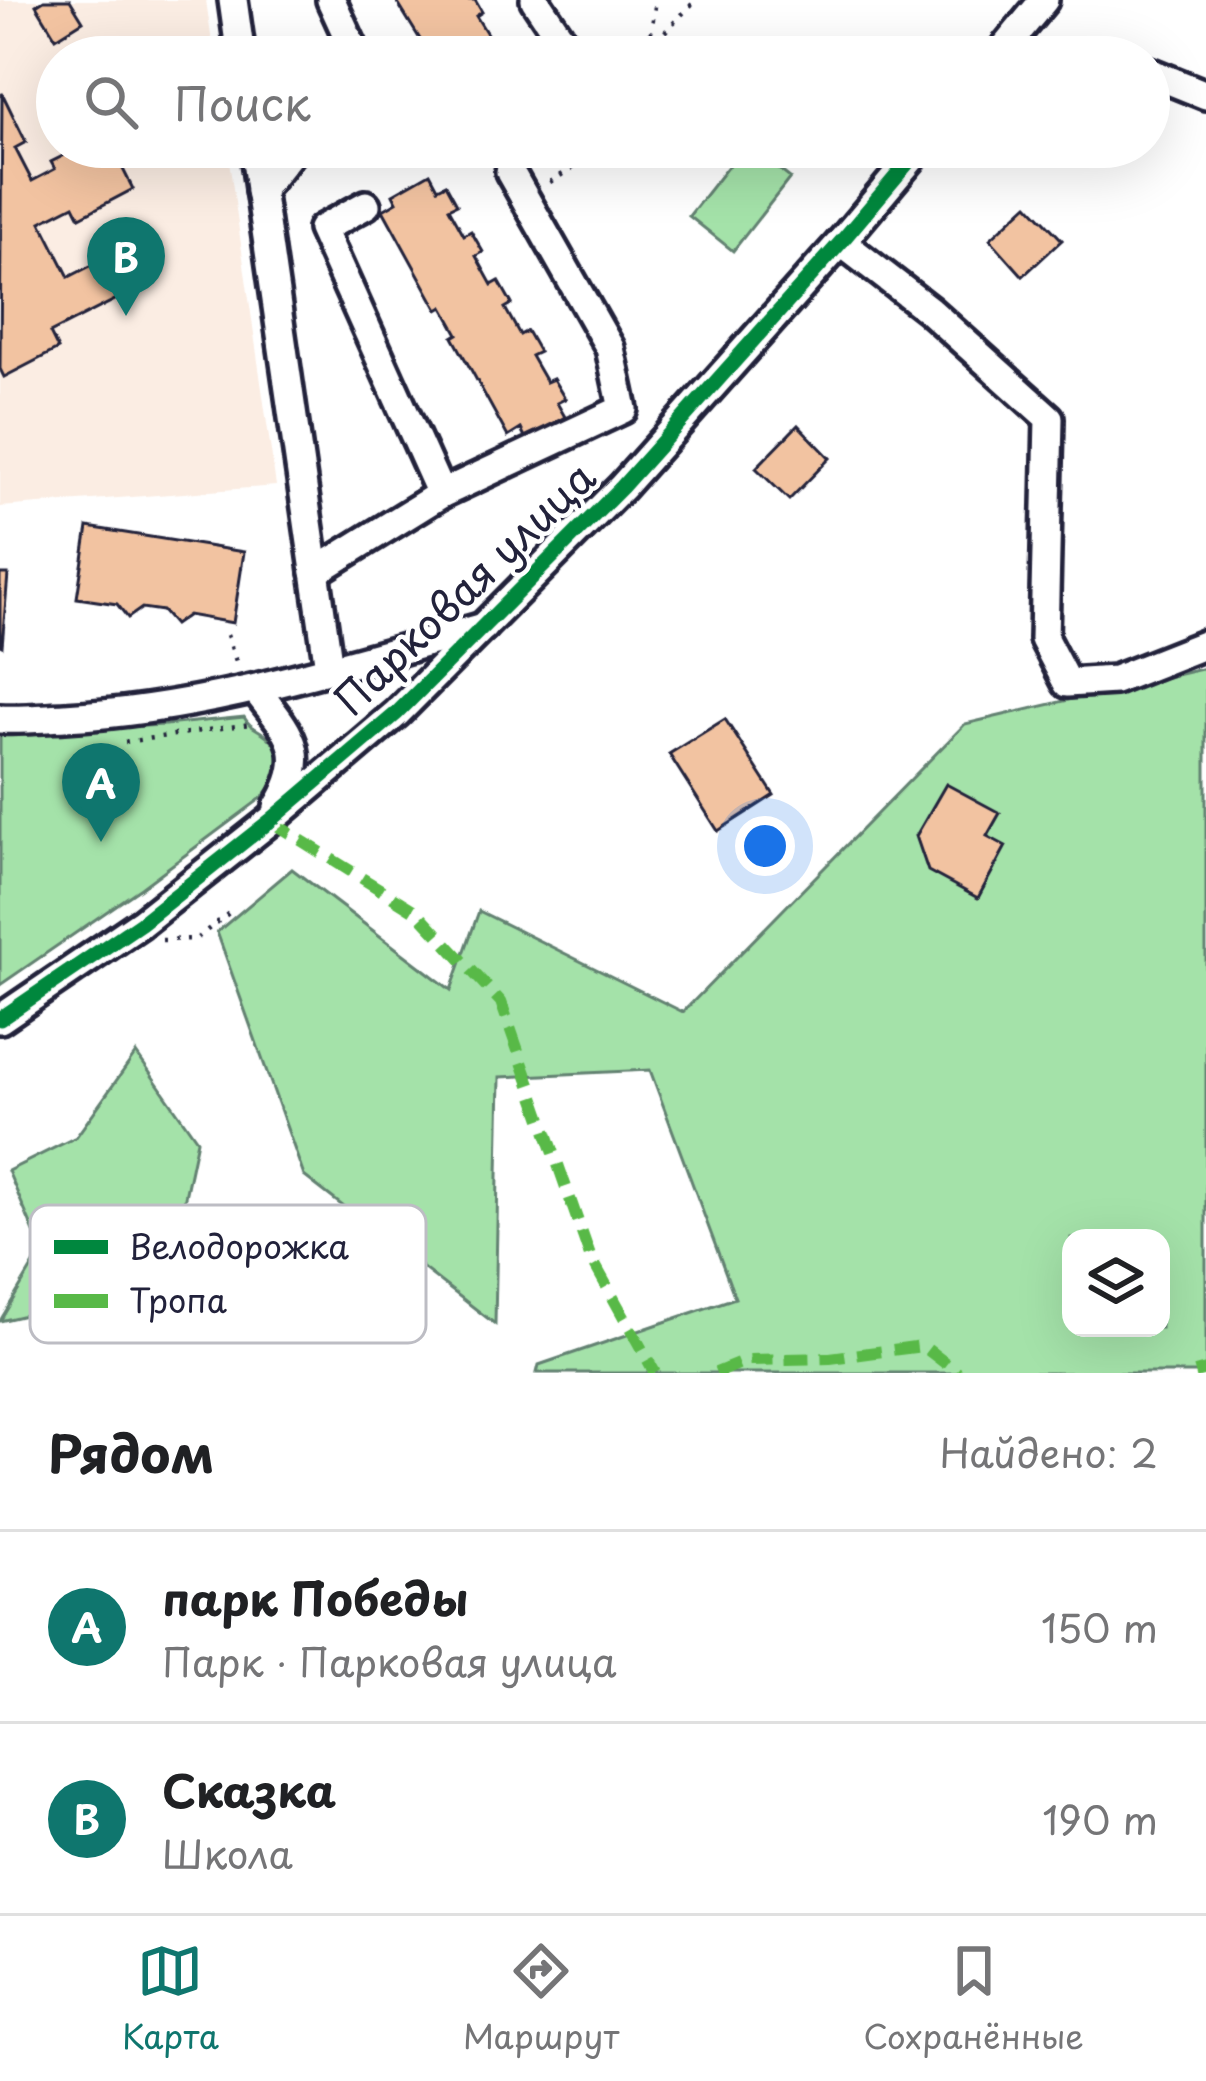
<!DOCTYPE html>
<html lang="ru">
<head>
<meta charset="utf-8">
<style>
	:root { --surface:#fff; --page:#f6f6f6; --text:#202124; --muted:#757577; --line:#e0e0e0; --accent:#0f766e }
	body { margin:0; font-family:"Playpen Sans",sans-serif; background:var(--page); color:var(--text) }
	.controls { position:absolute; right:36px; bottom:36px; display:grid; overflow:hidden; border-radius:24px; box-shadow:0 12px 48px #0002 }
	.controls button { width:108px; height:108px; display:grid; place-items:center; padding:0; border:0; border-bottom:3px solid var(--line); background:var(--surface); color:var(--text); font:60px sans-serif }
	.you { position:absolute; left:765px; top:846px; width:42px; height:42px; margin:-30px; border:9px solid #fff; border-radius:50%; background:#1a73e8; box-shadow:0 0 0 18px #1a73e833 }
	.badge { display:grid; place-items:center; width:78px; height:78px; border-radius:50%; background:var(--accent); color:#fff; font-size:39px; font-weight:700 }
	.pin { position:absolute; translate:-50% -99px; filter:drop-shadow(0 3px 6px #0008) }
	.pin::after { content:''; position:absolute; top:63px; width:42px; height:36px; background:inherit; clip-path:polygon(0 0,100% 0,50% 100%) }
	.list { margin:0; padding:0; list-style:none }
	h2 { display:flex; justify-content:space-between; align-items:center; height:156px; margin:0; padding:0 48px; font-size:51px }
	h2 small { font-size:39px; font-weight:400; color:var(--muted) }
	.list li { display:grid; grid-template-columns:78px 1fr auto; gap:36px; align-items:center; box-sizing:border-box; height:192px; padding:0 48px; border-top:3px solid var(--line) }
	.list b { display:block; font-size:45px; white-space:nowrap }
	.list p { margin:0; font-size:39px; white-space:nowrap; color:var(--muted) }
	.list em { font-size:39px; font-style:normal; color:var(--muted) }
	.icon { flex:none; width:66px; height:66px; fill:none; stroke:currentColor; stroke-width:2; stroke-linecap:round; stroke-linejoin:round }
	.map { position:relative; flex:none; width:1206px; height:1373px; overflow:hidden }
	.search { position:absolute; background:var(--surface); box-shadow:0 12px 48px #0002; left:36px; right:36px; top:36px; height:132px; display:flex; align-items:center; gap:30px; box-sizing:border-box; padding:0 42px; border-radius:66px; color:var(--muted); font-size:45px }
	.sheet { height:540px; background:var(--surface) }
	nav { display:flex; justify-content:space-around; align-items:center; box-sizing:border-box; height:168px; border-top:3px solid var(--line); background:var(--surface); font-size:33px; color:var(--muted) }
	nav a { display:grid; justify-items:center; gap:6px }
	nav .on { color:var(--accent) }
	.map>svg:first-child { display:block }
</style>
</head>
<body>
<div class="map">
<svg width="1206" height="1373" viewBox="0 0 1206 1373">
	<rect width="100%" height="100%" fill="#fff"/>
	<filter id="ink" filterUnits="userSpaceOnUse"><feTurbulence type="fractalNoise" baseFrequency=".00833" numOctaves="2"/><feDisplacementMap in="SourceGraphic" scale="24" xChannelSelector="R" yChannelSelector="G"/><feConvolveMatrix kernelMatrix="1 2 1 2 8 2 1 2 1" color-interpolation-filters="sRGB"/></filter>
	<g filter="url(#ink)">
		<path fill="#fbede3" d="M 0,0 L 206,0 L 214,57 L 57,57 L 57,147 L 227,147 L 276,486 L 0,507 Z"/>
		<g fill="#a4e2a9" stroke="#638272" stroke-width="3" fill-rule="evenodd">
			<path d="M 743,147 L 751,147 L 790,178 L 733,251 L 689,216 Z"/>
			<path d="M 1206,668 L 1206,1373 L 537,1373 L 539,1365 L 735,1298 L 650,1070 L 500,1077 L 495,1324 L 304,1176 L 217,932 L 292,869 L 451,990 L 479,911 L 683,1012 L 965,724 ZM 1071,1238 L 1161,1238 L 1161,1328 L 1071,1328 Z"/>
			<path d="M 244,717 C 250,728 257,728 267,736 C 291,756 279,778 263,797 L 141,888 L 0,985 L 0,733 L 165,725 Z"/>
			<path d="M 136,1053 L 197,1140 L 167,1282 L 0,1321 L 42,1251 L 8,1171 L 76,1137 Z"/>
		</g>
		<g fill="#f2c3a1" stroke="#22223b" stroke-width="3">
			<path d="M 44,0 L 70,0 L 83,21 L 56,38 L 36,5 Z"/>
			<path d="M 400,0 L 475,0 L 482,12 L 476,16 L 492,42 L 499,38 L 511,57 L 431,57 L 397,2 Z"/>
			<path d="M 2,93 L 26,142 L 15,148 L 32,181 L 55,169 L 51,162 L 81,147 L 112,147 L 133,189 L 80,217 L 74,205 L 41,222 L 69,277 L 141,240 L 160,277 L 50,333 L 58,349 L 4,377 L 0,369 Z"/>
			<path d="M 430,173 L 438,188 L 446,184 L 457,204 L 449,208 L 464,235 L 471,231 L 483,252 L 476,256 L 492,285 L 499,281 L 512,304 L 505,308 L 520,335 L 527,331 L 539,352 L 531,356 L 546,382 L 553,379 L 565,399 L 557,403 L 565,417 L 526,439 L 521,429 L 508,437 L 453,337 L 458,334 L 443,307 L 438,310 L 383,210 L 397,202 L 393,194 Z"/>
			<path d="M 1028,204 L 1062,240 L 1023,276 L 990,239 Z"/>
			<path d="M 798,425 L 830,458 L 789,500 L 756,468 Z"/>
			<path d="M 88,527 L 244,552 L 233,623 L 188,615 L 174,625 L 162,611 L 142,608 L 128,618 L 117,604 L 77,598 Z"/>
			<path d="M 0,574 L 8,574 L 2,646 L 0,645 Z"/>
			<path d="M 725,719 L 774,795 L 718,831 L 669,754 Z"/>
			<path d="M 946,784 L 1000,813 L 987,836 L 1006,846 L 978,898 L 928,871 L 916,836 Z"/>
		</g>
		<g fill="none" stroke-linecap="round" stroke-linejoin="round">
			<g stroke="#22223b" stroke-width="36">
				<g id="minor">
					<path d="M 233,0 L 241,57"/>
					<path d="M 331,0 L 357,57"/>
					<path d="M 535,0 L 573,57"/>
					<path d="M 997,57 L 1044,0"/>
					<path d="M 1149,72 L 1206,95"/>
					<path d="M 254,147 L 329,668"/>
					<path d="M 260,191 L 295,147"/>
					<path d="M 366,205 L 322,229 L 441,494 L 623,409 L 610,348 L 510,172"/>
					<path d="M 841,242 L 929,310 L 1049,418 L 1044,639 L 1067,683 L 1115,680 L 1206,644"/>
					<path d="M 315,572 L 441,494"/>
					<path d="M 256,690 C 290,734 311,752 278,807"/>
					<path d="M 0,719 C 22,720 43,718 65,717 C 211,709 343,665 483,627"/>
					<path d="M 0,1019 L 141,923 L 270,821 L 397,713 L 622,487 L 841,242 L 921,147"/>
				</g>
			</g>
			<g stroke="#22223b" stroke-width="4.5" stroke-dasharray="3 9" stroke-linecap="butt">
				<path d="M 648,49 L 696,0"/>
				<path d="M 647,57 L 656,0"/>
				<path d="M 550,182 L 607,147"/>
				<path d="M 227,635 L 237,664"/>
				<path d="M 125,742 L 250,724"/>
				<path d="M 162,940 L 196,939 L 234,909"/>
			</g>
			<use href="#minor" stroke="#fff" stroke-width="27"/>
			<g stroke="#58b947" stroke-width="12" stroke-dasharray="24 12" stroke-linecap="butt">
				<path d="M 270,821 L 418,913 L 501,1002 L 590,1256 L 655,1373"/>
				<path d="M 716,1373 L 748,1360 L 830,1358 L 923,1346 L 958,1373"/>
				<path d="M 1195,1373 L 1206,1370"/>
			</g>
			<g stroke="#fff" stroke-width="22">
				<path id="cycleway" d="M 0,1019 L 141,923 L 270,821 L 397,713 L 622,487 L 841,242 L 921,147"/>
			</g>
			<use href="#cycleway" stroke="#00873e" stroke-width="15"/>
		</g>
	</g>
	<g text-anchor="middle" stroke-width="9" stroke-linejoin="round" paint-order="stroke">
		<g font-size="42" fill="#22223b" stroke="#fff">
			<text transform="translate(465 589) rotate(-44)" y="15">Парковая улица</text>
		</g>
	</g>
	<rect x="30" y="1205" width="396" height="138" rx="18" fill="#fff" stroke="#bdbdc4" stroke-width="3"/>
	<rect x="54" y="1240" width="54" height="14" fill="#00873e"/>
	<rect x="54" y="1294" width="54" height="14" fill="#58b947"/>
	<g font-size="33" fill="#22223b">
		<text x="129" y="1259">Велодорожка</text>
		<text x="129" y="1313">Тропа</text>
	</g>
</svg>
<div class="controls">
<button><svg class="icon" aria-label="layers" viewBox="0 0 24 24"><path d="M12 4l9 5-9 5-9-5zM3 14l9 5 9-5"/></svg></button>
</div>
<div class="you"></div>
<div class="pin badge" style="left:101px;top:842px">A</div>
<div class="pin badge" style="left:126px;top:316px">B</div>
<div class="search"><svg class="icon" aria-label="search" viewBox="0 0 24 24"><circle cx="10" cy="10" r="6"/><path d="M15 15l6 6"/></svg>Поиск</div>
</div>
<section class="sheet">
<h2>Рядом<small>Найдено: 2</small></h2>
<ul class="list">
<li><span class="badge">A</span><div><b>парк Победы</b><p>Парк · Парковая улица</p></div><em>150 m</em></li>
<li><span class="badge">B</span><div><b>Сказка</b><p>Школа</p></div><em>190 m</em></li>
</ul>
</section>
<nav>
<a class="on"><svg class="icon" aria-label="map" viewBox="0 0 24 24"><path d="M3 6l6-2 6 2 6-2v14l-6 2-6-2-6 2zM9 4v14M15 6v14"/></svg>Карта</a>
<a><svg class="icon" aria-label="directions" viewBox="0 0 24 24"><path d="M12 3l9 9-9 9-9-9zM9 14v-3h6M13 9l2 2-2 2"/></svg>Маршрут</a>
<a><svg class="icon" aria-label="saved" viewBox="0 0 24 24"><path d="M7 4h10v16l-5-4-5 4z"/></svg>Сохранённые</a>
</nav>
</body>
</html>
